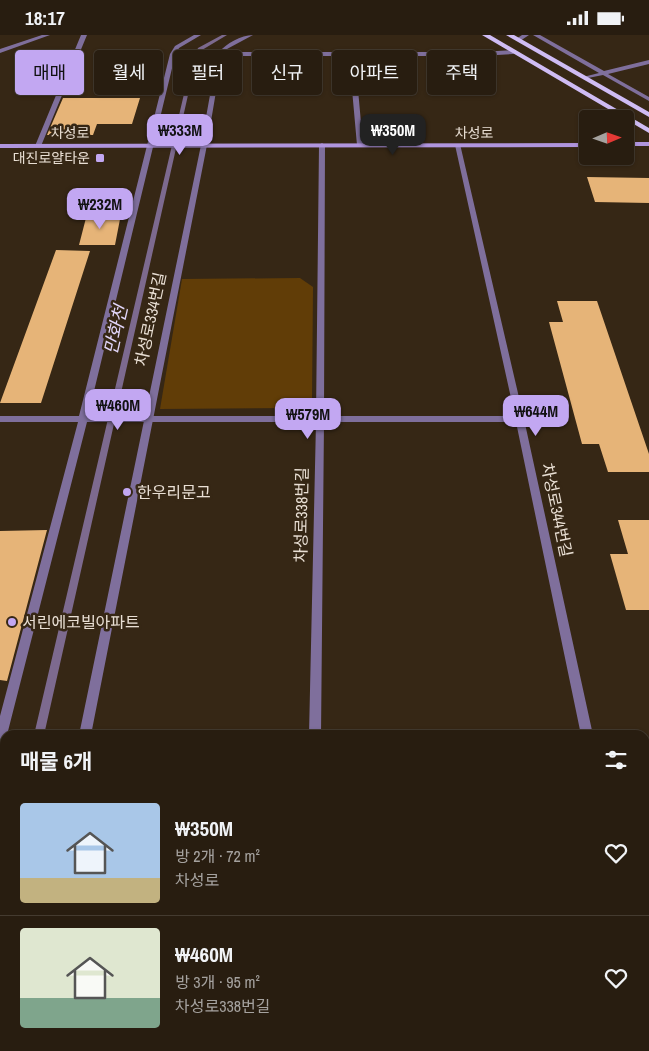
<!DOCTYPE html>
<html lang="ko">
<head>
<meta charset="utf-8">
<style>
  body { margin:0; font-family:"Archivo Narrow","Noto Sans KR",sans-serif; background:#302619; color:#f1f3f6; height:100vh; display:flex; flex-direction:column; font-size:19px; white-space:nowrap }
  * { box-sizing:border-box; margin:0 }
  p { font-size:16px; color:#a5a29f }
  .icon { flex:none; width:28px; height:28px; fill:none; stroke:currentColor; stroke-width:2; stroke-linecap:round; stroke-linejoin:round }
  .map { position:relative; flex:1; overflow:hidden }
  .drawer { position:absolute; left:0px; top:695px; width:650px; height:321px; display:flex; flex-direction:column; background:#281d10; border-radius:15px 15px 0 0; box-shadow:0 1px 4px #0004,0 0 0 1px #443b30 }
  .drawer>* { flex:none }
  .banner { position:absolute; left:15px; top:15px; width:620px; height:45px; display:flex; gap:10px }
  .needle { width:32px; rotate:88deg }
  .buttons { position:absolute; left:579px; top:75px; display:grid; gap:10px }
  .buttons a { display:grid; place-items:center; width:55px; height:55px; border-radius:5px; background:#281d10; box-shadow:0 1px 4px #0004,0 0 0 1px #443b30; font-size:25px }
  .price { position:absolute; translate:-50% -42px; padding:0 11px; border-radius:10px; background:#c2a7f2; color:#111; font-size:16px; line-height:32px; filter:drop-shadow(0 1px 2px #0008) }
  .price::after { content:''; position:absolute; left:50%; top:30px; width:15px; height:11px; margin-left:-8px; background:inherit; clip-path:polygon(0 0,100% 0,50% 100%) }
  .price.selected { background:#222; color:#fff }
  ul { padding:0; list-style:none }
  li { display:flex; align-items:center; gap:15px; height:125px; padding:0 20px }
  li+li { border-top:1px solid #443b30 }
  li span { display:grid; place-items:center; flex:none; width:140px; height:100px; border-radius:5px; color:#555 }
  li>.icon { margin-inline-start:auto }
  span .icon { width:60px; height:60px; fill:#fffc; stroke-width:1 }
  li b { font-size:21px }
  h2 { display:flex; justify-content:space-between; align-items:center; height:60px; padding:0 20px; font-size:21px }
  .pill { padding:0 18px; border-radius:5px; background:#281d10; box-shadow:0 1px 4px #0004,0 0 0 1px #443b30; font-size:18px; line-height:45px }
  .pill.selected { background:#c2a7f2; color:#111 }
  .status { display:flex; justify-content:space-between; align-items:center; height:35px; padding:0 25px; background:#281d10; direction:ltr }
  .status svg { height:14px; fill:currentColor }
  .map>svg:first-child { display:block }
  .green { fill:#613d07 }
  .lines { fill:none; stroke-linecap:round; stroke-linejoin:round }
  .stream { fill:#7d6a8f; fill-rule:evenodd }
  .building { fill:#e6b478 }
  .lane { fill:#7f6f9c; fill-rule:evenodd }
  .street { fill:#7f6f9c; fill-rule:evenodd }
  .secondary { fill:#b095de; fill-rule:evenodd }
  .primary { fill:#cfbcf4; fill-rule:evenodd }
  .poi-dot { fill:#c2a7f2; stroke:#362715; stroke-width:2 }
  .labels { text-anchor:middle; stroke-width:5; stroke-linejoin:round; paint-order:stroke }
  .far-street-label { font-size:14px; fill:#e9dfd4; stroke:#362715 }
  .far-poi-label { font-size:14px; fill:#e9dfd4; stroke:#362715; text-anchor:end }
  .street-label { font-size:16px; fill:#e9dfd4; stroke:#362715 }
  .poi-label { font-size:16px; fill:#e9dfd4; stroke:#362715; text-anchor:start }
  .water-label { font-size:18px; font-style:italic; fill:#e3d7fb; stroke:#362715 }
</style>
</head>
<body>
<div class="status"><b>18:17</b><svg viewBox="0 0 49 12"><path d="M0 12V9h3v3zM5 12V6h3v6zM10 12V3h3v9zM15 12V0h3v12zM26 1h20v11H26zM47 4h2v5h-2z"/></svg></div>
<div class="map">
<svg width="649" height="1016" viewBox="0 0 649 1016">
  <rect width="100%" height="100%" fill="#362715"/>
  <path class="green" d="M 300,243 L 313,252 L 312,364 L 293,373 L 160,374 L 182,244 Z"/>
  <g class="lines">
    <path class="stream" d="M 222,0 L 227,0 L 202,15 L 195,29 L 44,700 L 34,700 L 191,29 L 198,13 Z
      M 5,843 L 5,873 L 4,875 L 0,877 L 0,847 L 1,845 Z"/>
  </g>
  <path class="building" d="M 63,63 L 140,63 L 132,89 L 97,89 L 93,100 L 47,100 Z
    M 587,142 L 649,143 L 649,168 L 595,167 Z
    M 87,179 L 121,179 L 115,210 L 79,210 Z
    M 56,215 L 90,216 L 41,368 L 0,368 Z
    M 557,266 L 597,266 L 649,419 L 649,437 L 608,437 L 599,409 L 582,409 L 549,287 L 563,287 Z
    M 618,485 L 649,485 L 649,575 L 626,575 L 610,519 L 628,519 Z
    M 47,495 L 7,646 L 0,645 L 0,496 Z"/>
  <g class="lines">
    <path class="lane" d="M 204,108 L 207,110 L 91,700 L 79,700 L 201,110 Z
      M 16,1011 L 30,1011 L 29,1016 L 15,1016 Z"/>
    <path class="street" d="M 42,0 L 50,0 L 0,18 L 0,14 Z
      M 81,0 L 87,0 L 41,111 L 36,112 L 35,111 Z
      M 194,0 L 201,0 L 179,13 L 177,17 L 219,17 C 226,9 241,0 253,0 L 227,14 L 224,17 L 480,17 L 513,15 L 516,17 L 513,19 L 480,21 L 355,21 L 363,110 L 360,112 L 357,110 L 349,21 L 222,21 L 207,110 L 204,112 L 201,110 L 217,21 L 175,21 L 88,381 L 316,381 L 319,110 L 322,108 L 325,110 L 324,381 L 515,381 L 455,110 L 460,109 L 524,384 L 593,700 L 581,700 L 516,387 L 324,387 L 321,700 L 309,700 L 316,387 L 87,387 L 7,700 L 5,700 L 4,707 L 0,709 L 0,681 L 78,387 L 0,387 L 0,381 L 79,381 L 170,19 L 175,11 Z
      M 522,0 L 529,0 L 520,6 L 516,6 L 516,4 Z
      M 533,0 L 540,0 L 604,36 L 649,25 L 649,29 L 608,39 L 649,62 L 649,66 L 603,40 L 583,44 L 583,42 L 599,38 Z
      M 645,967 L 649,968 L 649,1000 L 645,999 Z
      M 302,1011 L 316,1011 L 316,1016 L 302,1016 Z"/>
    <path class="secondary" d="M 625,107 L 649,107 L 649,111 L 625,111 Z
      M 588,108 L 588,112 L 0,113 L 0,109 Z"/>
    <path class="primary" d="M 482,0 L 490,0 L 649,93 L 649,98 Z
      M 506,0 L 514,0 L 649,77 L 649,82 Z"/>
  </g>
  <g class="poi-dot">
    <rect x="95" y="118" width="10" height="10" rx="2.5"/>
    <circle cx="127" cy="457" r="5"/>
    <circle cx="12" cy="587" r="5"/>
  </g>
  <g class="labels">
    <g class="far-street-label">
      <text x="70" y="103">차성로</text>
      <text x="474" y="103">차성로</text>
    </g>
    <g class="far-poi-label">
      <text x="90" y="128">대진로얄타운</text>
    </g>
    <g class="street-label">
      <text transform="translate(150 284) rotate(-78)" y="6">차성로334번길</text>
      <text transform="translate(557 475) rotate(78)" y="6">차성로344번길</text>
      <text transform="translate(301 480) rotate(-89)" y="6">차성로338번길</text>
    </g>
    <g class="poi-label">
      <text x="137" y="463">한우리문고</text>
      <text x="22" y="593">서린에코빌아파트</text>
    </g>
    <g class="water-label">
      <text transform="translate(116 295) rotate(-77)" y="6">만화천</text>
    </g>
  </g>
</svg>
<div class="buttons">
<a><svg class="needle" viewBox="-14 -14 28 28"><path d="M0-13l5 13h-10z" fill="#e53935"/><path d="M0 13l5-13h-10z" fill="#a5a29f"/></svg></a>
</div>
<b class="price" style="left:180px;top:121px">₩333M</b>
<b class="price selected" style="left:393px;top:121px">₩350M</b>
<b class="price" style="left:100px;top:195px">₩232M</b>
<b class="price" style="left:118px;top:396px">₩460M</b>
<b class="price" style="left:536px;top:402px">₩644M</b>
<b class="price" style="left:308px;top:405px">₩579M</b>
<div class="banner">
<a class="pill selected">매매</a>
<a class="pill">월세</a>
<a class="pill">필터</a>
<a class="pill">신규</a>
<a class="pill">아파트</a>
<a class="pill">주택</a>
</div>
<section class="drawer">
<h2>매물 6개<svg class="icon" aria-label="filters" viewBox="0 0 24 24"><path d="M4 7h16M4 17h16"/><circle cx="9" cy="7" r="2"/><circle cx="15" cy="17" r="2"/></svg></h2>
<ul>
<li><span style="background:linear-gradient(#a9c7e8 75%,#c2b280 0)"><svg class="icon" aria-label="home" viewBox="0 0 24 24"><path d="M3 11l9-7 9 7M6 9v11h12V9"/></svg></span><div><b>₩350M</b><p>방 2개 · 72 m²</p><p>차성로</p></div><svg class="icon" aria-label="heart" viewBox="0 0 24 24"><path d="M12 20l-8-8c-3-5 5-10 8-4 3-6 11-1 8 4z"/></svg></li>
<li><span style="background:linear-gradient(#dfe7d0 70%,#7fa58c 0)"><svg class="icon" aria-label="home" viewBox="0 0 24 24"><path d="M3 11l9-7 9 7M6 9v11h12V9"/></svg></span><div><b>₩460M</b><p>방 3개 · 95 m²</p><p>차성로338번길</p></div><svg class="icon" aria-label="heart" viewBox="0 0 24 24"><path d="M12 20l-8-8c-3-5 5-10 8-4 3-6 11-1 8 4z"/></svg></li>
</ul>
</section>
</div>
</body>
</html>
